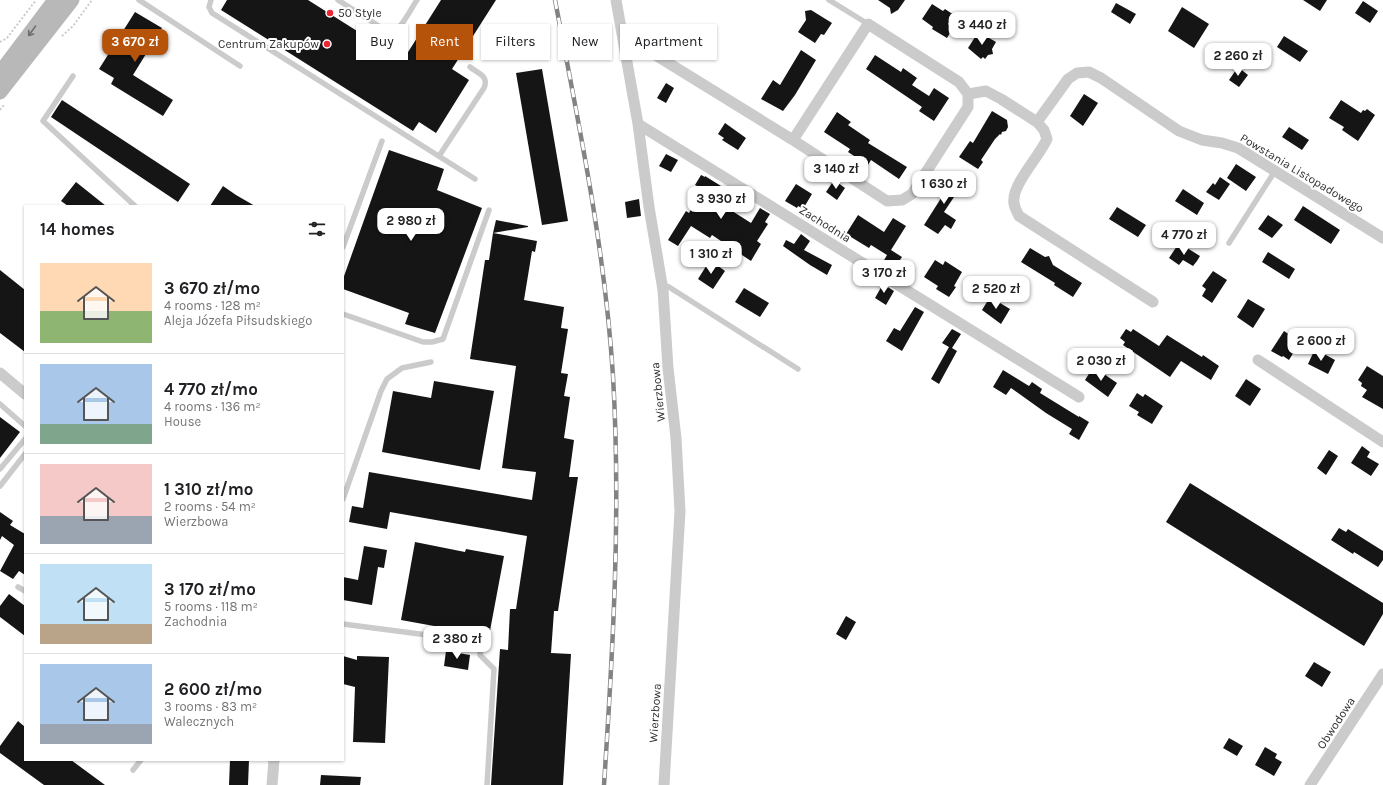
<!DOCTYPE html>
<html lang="en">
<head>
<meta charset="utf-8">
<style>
  body { margin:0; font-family:Karla,sans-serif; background:#f6f6f6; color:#202124; height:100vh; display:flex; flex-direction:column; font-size:15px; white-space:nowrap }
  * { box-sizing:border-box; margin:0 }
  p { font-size:13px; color:#757577 }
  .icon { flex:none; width:22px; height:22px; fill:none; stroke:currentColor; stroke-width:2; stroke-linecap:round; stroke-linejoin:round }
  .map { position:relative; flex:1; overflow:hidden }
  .sheet { position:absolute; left:24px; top:205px; width:320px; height:556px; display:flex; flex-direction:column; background:#fff; border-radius:0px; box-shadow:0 1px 3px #0004 }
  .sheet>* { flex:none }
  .top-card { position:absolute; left:356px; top:24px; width:380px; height:36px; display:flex; gap:8px }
  .price { position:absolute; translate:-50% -34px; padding:0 9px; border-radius:8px; background:#fff; color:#222; font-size:13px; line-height:26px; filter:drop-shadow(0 1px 2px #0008) }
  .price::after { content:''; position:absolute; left:50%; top:24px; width:12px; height:9px; margin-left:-6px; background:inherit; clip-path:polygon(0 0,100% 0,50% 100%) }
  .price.current { background:#b45309; color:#fff }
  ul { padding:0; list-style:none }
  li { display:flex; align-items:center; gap:12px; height:100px; padding:0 16px }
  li+li { border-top:1px solid #e0e0e0 }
  li span { display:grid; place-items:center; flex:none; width:112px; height:80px; border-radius:0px; color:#555 }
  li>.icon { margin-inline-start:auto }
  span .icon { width:48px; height:48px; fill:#fffc; stroke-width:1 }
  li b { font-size:17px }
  h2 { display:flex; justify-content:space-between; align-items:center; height:48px; padding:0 16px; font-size:17px }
  .pill { padding:0 14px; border-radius:0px; background:#fff; box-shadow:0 1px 3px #0004; font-size:14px; line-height:36px }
  .pill.current { background:#b45309; color:#fff }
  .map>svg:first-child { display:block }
  .building { fill:#151515 }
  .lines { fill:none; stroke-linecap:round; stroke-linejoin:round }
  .path { stroke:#cbcbcb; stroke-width:2; stroke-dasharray:2 2; stroke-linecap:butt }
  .lane { stroke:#cbcbcb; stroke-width:5.5 }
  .street { stroke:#cbcbcb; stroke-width:11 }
  .secondary { stroke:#b8b8b8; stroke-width:15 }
  .rail-casing { stroke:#838383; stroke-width:4.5 }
  .rail { stroke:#fff; stroke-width:3; stroke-dasharray:9; stroke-linecap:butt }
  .oneway { stroke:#6c6c6c }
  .poi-dot { fill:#ee2735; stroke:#fff; stroke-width:1.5 }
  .labels { text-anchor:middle; stroke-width:4; stroke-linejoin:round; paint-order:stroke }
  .poi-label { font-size:12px; fill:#2e2e2e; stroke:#fff; text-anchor:start }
  .street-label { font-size:12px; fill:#2e2e2e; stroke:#fff }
</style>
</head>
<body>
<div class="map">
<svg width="1383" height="785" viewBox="0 0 1383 785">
  <rect width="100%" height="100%" fill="#fff"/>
  <path class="building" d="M 227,0 L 308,0 L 403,60 L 441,0 L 496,0 L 452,69 L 469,80 L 436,133 L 419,122 L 413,131 L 221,10 Z
    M 878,0 L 905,0 L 898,10 L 891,14 L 890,8 Z
    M 1303,0 L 1327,0 L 1320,11 Z
    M 1363,1 L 1378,11 L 1370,23 L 1355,13 Z
    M 1116,3 L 1136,14 L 1130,24 L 1111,12 Z
    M 932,4 L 943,11 L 945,9 L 954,15 L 948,24 L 953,28 L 947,38 L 932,29 L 933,27 L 922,19 Z
    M 1182,7 L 1209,24 L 1194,48 L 1168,31 Z
    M 811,10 L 832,23 L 824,35 L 821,34 L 815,43 L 798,32 L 806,20 L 805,11 Z
    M 135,12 L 162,28 L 133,75 L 173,100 L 163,116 L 111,84 L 114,78 L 99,69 Z
    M 977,34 L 982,37 L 984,35 L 996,42 L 992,49 L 993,54 L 988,55 L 985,59 L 983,57 L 981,59 L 968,48 Z
    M 1284,36 L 1308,51 L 1300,62 L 1277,47 Z
    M 801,50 L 816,60 L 795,95 L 783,111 L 761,99 L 773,80 L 780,85 Z
    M 875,55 L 901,72 L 903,68 L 917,78 L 912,85 L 929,96 L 934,88 L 949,98 L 934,121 L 919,111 L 922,107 L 866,69 Z
    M 1238,67 L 1248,75 L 1239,87 L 1229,80 Z
    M 542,69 L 568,221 L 542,225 L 516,73 Z
    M 666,83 L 674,88 L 666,103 L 657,98 Z
    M 1084,94 L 1098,103 L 1083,126 L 1070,116 Z
    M 62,100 L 190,184 L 178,202 L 51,117 Z
    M 1341,100 L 1361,113 L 1363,110 L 1365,111 L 1367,109 L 1375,115 L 1358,141 L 1342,130 L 1344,127 L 1329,118 Z
    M 992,111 L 1007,120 L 1008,127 L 1006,131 L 1002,132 L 1001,135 L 1000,134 L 995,139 L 981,160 L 983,162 L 978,169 L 959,157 L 970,141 L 973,143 Z
    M 837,112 L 851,122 L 848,125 L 870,140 L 868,143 L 907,167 L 899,179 L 871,160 L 868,165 L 848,152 L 850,149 L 824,132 Z
    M 725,123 L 746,138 L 738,150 L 722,140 L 724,138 L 718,134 Z
    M 1289,127 L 1309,140 L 1302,150 L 1282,137 Z
    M 389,150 L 444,169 L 437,190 L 482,208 L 435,333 L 405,324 L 409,313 L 343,289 L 343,279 Z
    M 666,154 L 678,160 L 671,172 L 659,166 Z
    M 1236,164 L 1256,177 L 1246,191 L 1227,178 Z
    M 950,173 L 964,182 L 944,212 L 956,220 L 951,229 L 945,225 L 938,234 L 924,225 L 943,195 L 938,191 Z
    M 701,175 L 705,177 L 705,176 L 737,196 L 729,209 L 751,223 L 760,208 L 770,214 L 765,222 L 768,224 L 757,241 L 761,244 L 751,261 L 712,235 L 710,238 L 691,226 L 678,246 L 668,240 L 686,211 L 689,213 L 700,194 L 696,191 L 699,187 L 695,185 Z
    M 1220,177 L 1230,184 L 1219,200 L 1206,192 L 1213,183 L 1215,185 Z
    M 834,180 L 845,188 L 837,200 L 826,192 Z
    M 76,182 L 106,206 L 68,206 L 61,201 Z
    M 796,184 L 812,194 L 803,209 L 798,206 L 797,208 L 785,201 Z
    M 223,186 L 236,195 L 255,206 L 210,206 Z
    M 1183,189 L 1204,203 L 1197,215 L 1175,201 Z
    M 639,199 L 641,216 L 627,218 L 625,202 Z
    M 1303,206 L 1340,230 L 1331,244 L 1294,220 Z
    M 1117,207 L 1146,225 L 1138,237 L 1109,219 Z
    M 858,215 L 884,232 L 893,218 L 906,226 L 891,250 L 902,257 L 894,269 L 883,262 L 887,255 L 871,245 L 869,248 L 846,234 Z
    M 1268,215 L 1283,225 L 1272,238 L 1258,229 Z
    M 496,220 L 528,226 L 528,227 L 493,233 Z
    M 493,233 L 537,241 L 535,252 L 532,251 L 524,300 L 564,307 L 561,328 L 568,329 L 561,373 L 568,374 L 564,396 L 570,397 L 564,438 L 574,440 L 569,477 L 578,477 L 558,611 L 554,611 L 551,653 L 571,654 L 563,785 L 491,785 L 500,649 L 508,650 L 510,609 L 516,609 L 527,536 L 390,512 L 387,529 L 349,522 L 352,506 L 363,508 L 369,472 L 532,500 L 536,472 L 502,468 L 516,366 L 470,359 L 485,260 L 489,260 Z
    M 801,234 L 810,241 L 804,250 L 832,265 L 827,275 L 810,265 L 783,246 L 786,240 L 794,244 Z
    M 1179,243 L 1200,256 L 1197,261 L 1193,266 L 1183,260 L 1179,265 L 1169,258 Z
    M 1030,248 L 1045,257 L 1049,256 L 1053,265 L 1082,283 L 1073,297 L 1054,285 L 1055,283 L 1021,262 Z
    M 1268,252 L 1295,269 L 1289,279 L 1262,262 Z
    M 710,260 L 725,271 L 713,289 L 698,279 Z
    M 935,260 L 943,265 L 945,261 L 962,272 L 954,286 L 956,287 L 949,297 L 936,289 L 938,286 L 924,277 Z
    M 0,270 L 25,290 L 25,352 L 0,333 Z
    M 1213,271 L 1227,280 L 1212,303 L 1202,296 L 1206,289 L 1202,286 Z
    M 883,284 L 894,291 L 886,305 L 875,298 Z
    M 744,288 L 769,303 L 760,317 L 735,302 Z
    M 990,297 L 1010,309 L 1001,324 L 982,310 Z
    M 1248,299 L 1265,309 L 1253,328 L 1237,317 Z
    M 915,307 L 924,312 L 902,351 L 886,341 L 894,328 L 900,331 Z
    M 952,329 L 961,334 L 952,348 L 957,351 L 939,384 L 931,379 L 949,347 L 942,343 Z
    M 1126,329 L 1131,332 L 1133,329 L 1159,346 L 1167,335 L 1202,357 L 1203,355 L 1219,366 L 1211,380 L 1181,361 L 1170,377 L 1123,345 L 1125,342 L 1120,338 Z
    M 1284,331 L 1300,342 L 1289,360 L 1283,356 L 1282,357 L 1271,351 Z
    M 1315,349 L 1335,360 L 1328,374 L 1308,364 Z
    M 1367,366 L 1383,376 L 1383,409 L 1362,397 L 1367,390 L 1361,386 L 1362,383 L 1358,380 Z
    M 1092,369 L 1100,374 L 1101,372 L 1117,383 L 1108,397 L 1085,380 Z
    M 1003,370 L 1029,386 L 1032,382 L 1042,389 L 1040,393 L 1079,417 L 1079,416 L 1089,422 L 1079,440 L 1069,434 L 1072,429 L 1046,413 L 1011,388 L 1006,395 L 993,387 Z
    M 1246,379 L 1261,389 L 1250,406 L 1235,396 Z
    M 434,381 L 494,391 L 480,470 L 382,452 L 393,391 L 431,398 Z
    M 1137,393 L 1143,397 L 1145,394 L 1163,406 L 1152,424 L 1137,415 L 1139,412 L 1129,406 Z
    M 0,417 L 20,432 L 0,458 Z
    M 1362,446 L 1370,452 L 1367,457 L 1379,464 L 1371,476 L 1351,463 Z
    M 1329,450 L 1338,456 L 1326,475 L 1317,468 Z
    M 1190,483 L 1383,603 L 1383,614 L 1364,646 L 1166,522 Z
    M 0,512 L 13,521 L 10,525 L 25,534 L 25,575 L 19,571 L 13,579 L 0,571 L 14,545 L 2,536 L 0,540 Z
    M 1339,528 L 1346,532 L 1348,529 L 1383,551 L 1383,560 L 1378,567 L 1354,552 L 1353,554 L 1331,540 Z
    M 415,542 L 465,552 L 466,549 L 504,556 L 489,636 L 401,620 Z
    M 364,546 L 387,550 L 384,568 L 378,567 L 372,605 L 343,600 L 343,577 L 358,580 Z
    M 9,594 L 25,606 L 25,636 L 0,617 L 0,606 Z
    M 846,616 L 856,622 L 846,640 L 836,634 Z
    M 446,651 L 470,655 L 468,670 L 444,666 Z
    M 343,656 L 357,660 L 357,656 L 389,657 L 385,743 L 353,742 L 355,687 L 343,684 Z
    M 1314,662 L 1331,672 L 1322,687 L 1305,676 Z
    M 18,721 L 25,727 L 25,760 L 71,760 L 105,785 L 44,785 L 0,753 L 0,746 Z
    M 1229,738 L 1243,746 L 1237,756 L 1223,748 Z
    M 1265,747 L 1277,754 L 1275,758 L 1282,762 L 1274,776 L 1255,765 Z
    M 230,760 L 249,760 L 248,785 L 229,785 Z
    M 321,775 L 361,777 L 360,785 L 320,785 Z"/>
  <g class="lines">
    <path class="path" d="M 62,36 L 73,26 L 92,0
      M 0,42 L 7,38 L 36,0
      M 0,110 L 4,105"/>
    <path class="lane" d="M 139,0 L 240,66
      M 211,0 L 209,7 L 212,13 L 475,179
      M 338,0 L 385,30 C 388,32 391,33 394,31 C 401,29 412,7 417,0
      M 829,0 L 868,24
      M 73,76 L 43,121 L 135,206
      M 439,156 L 484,88 C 489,76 479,74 470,67
      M 1229,243 L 1275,171
      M 343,247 L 382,141
      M 662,285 L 669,287 L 798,369
      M 343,314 L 423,342 L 432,342 L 443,339 L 489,210
      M 0,404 L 25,426
      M 0,469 L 25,439
      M 0,486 L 25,454
      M 343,499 L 381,391 L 387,379 L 402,368 L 431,362
      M 18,587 L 25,591
      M 343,624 L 481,642 L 480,655 L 494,669 L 487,785
      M 133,770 L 141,760"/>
    <path class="street" d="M 616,0 L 638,124 L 649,207 L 663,290 L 668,368 L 676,438 L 680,511 L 664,785
      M 623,35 L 793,140 L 887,201 L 902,200 L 912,194 L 968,107 L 968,94 L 959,82 L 868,24 L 793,140
      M 968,94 L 986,91 L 1001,99 L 1037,122 L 1068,79 L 1077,73 L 1089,72 L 1101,78 L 1179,131 L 1202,140 L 1222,143 L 1238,148 L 1383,238
      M 1037,122 L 1044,130 L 1047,139 C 1040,155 1014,183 1014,199 C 1013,205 1016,210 1019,216 L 1153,302
      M 638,124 L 1079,397
      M 1258,360 L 1383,442
      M 0,373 L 25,394
      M 272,785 L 274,760
      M 1310,785 L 1383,674"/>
    <path class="secondary" d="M 0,73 L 55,0
      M 0,92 L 72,0"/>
    <defs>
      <path id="rail" d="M 555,0 C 579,125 605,249 613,376 C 621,513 613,649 604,785"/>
    </defs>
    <use href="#rail" class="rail-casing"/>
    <use href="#rail" class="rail"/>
  </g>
  <defs><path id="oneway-shaft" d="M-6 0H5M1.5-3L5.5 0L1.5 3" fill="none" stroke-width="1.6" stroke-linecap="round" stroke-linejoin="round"/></defs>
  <use class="oneway" href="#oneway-shaft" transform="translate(32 31) rotate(126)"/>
  <g class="poi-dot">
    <circle cx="330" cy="13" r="4"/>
    <circle cx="327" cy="44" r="4"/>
  </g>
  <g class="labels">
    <g class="poi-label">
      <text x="338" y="17">50 Style</text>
      <text x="319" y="48" text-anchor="end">Centrum Zakupów</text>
    </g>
    <g class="street-label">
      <text transform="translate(1302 173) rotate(31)" y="4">Powstania Listopadowego</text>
      <text transform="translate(825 224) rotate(32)" y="4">Zachodnia</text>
      <text transform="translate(658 392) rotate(-96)" y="4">Wierzbowa</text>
      <text transform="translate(655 713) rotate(-86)" y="4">Wierzbowa</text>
      <text transform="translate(1336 723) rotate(-57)" y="4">Obwodowa</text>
    </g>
  </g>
</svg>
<b class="price" style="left:982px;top:46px">3 440 zł</b>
<b class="price current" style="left:135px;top:63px">3 670 zł</b>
<b class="price" style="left:1238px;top:77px">2 260 zł</b>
<b class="price" style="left:836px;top:190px">3 140 zł</b>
<b class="price" style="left:944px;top:205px">1 630 zł</b>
<b class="price" style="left:721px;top:220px">3 930 zł</b>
<b class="price" style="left:411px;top:242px">2 980 zł</b>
<b class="price" style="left:1184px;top:256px">4 770 zł</b>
<b class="price" style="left:711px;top:275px">1 310 zł</b>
<b class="price" style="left:884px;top:294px">3 170 zł</b>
<b class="price" style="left:996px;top:310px">2 520 zł</b>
<b class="price" style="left:1321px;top:362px">2 600 zł</b>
<b class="price" style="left:1101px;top:382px">2 030 zł</b>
<b class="price" style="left:457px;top:660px">2 380 zł</b>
<div class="top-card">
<a class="pill">Buy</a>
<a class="pill current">Rent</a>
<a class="pill">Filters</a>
<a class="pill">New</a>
<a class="pill">Apartment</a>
</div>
<section class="sheet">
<h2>14 homes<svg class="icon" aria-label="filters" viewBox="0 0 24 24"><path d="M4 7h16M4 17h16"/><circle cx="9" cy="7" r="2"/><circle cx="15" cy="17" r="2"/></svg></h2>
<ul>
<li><span style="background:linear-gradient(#ffd9b3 60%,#8fb573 0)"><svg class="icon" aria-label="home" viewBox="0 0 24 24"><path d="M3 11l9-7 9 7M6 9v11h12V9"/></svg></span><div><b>3 670 zł/mo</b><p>4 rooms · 128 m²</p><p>Aleja Józefa Piłsudskiego</p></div></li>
<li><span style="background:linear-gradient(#a9c7e8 75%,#7fa58c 0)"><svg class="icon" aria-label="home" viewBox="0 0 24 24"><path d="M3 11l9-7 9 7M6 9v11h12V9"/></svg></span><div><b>4 770 zł/mo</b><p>4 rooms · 136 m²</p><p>House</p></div></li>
<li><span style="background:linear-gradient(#f6c9c9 65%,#9aa5b1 0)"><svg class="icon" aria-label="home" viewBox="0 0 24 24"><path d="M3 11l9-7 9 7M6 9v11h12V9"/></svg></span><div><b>1 310 zł/mo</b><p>2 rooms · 54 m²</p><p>Wierzbowa</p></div></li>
<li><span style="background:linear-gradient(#bfe0f5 75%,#b9a48a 0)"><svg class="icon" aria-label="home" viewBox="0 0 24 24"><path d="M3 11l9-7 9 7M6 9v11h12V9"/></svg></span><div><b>3 170 zł/mo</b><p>5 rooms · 118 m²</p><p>Zachodnia</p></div></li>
<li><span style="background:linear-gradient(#a9c7e8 75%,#9aa5b1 0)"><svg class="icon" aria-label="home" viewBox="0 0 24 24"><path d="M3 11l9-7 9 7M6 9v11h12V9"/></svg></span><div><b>2 600 zł/mo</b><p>3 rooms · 83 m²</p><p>Walecznych</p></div></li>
</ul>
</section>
</div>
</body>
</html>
